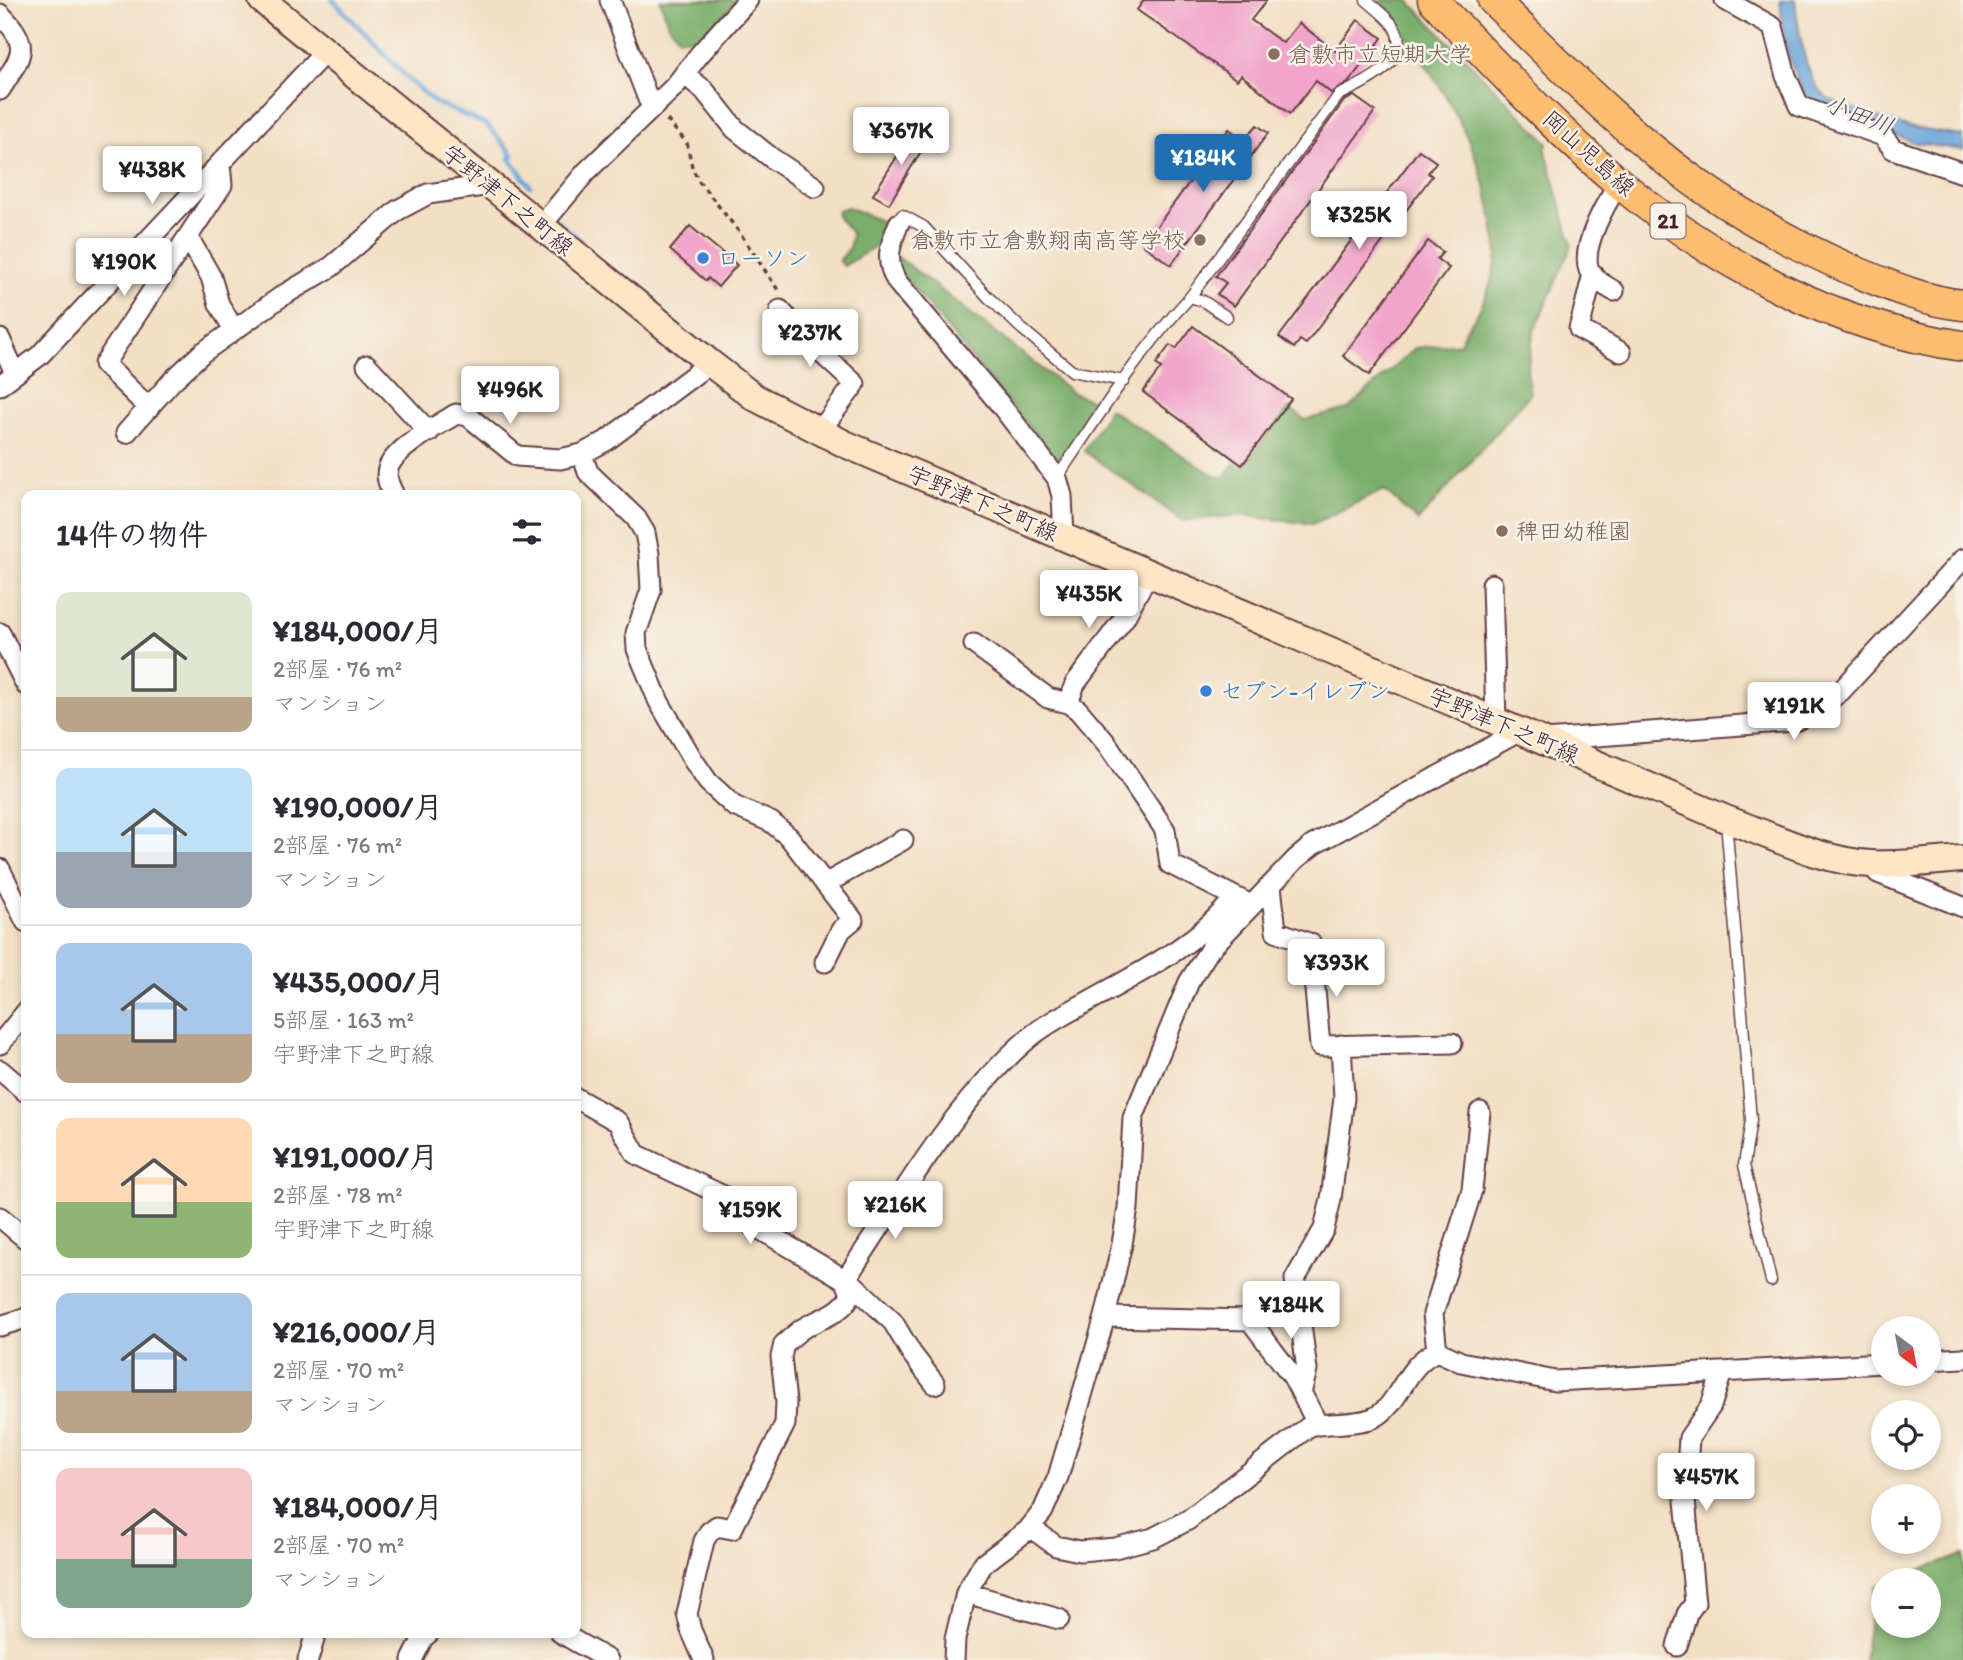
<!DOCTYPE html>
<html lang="ja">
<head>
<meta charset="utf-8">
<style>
  body { margin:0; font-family:Itim,"Klee One",sans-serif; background:#f7f7f7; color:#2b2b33; height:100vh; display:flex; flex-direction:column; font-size:26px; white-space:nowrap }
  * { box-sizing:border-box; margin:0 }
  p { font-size:23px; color:#7c7c81 }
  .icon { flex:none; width:38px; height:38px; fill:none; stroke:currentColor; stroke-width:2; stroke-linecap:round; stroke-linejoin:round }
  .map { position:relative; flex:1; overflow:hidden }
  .panel { position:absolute; left:21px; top:490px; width:560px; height:1148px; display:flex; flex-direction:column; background:#fff; border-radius:14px; box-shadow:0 4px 10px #0003 }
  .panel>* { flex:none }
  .needle { width:46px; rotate:148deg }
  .fabs { position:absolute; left:1871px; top:1316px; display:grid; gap:14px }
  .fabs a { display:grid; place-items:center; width:70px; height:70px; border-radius:50%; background:#fff; box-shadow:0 4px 10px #0003; font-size:35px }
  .price { position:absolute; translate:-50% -60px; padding:0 16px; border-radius:7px; background:#fff; color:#222; font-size:23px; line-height:46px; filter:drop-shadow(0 2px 4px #0008) }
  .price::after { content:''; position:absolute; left:50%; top:42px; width:21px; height:16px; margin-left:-10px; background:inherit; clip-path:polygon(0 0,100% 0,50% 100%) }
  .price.on { background:#1f6fb2; color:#fff }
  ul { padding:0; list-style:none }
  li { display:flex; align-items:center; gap:21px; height:175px; padding:0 35px }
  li+li { border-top:2px solid #e1e1e2 }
  li span { display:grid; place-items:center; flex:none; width:196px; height:140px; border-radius:14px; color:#555 }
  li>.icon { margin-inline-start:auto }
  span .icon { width:84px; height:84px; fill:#fffc; stroke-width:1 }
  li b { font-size:30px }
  h2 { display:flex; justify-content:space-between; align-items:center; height:84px; padding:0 35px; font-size:30px }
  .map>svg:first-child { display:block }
  .forest { fill:#7aae6a; stroke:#62664a; stroke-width:2 }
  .water { fill:#6aa6db; stroke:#5a6283; stroke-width:2 }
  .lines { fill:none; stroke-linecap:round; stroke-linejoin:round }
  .stream { stroke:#6aa6db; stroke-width:5 }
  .building { fill:#f1a5ca }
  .service-casing { stroke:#633c42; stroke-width:13 }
  .minor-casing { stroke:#633c42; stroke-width:23 }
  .secondary-casing { stroke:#633c42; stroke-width:30 }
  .primary-casing { stroke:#633c42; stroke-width:33 }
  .path { stroke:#633c42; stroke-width:3.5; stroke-dasharray:5 5; stroke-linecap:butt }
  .service { stroke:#fff; stroke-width:10 }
  .minor { stroke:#fff; stroke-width:19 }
  .secondary { stroke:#fee5c5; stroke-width:26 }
  .primary { stroke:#fcbd6f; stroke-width:30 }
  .education-dot { fill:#8d6e63; stroke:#f7f3e8; stroke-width:2.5 }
  .shop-dot { fill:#3f7fe0; stroke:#f7f3e8; stroke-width:2.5 }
  .labels { text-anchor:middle; stroke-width:5; stroke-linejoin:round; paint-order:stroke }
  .shield { fill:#f7f3e8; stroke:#7e5f64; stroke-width:2 }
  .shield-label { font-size:21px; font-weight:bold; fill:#4a1f2b }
  .education-label { font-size:23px; fill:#785e54; stroke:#f7f3e8; text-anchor:start }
  .street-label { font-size:23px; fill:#4a1f2b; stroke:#f7f3e8 }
  .shop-label { font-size:23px; fill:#366cbe; stroke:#f7f3e8; text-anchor:start }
  .water-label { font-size:24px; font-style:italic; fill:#554e69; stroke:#f7f3e8 }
</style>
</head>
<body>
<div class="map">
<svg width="1963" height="1660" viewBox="0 0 1963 1660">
  <rect width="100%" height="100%" fill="#f7f3e8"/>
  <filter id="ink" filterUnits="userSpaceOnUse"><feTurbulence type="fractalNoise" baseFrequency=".0143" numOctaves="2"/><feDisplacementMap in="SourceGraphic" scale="14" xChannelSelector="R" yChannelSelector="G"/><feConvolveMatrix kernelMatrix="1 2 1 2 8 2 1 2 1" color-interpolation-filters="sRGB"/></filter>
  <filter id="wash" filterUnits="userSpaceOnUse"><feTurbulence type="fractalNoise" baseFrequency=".00686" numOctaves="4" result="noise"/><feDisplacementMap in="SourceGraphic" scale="28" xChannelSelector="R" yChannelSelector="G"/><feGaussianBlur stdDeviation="1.57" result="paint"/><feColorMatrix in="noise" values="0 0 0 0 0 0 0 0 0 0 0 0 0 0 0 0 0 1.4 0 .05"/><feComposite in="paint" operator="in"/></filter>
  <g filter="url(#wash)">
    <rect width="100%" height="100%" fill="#f3dfc4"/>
    <path class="forest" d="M 660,0 L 738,0 L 716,23 L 697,38 L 679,38 L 668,23 Z
      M 1380,0 L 1408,0 L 1548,143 L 1545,148 L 1572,245 L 1534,331 L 1527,371 L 1530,394 L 1418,521 L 1384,490 L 1312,524 L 1240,515 L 1183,521 L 1084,451 L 1109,409 L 1215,476 L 1224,478 L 1234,463 L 1242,468 L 1289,408 L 1305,420 L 1348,409 L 1415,348 L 1461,343 C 1463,327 1472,325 1479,311 C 1487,295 1495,274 1497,255 C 1498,245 1494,233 1493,223 C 1482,140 1429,66 1380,0 Z
      M 847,207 L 883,222 L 880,243 L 844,266 L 839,261 L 849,249 L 852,234 L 837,216 L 837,211 Z
      M 898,257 L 1073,393 L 1098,403 L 1060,464 L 896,267 Z
      M 1963,1555 L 1963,1660 L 1864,1660 L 1875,1586 L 1883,1584 L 1883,1626 L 1928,1626 L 1928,1580 L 1893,1580 Z"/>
    <path class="water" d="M 1780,0 L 1795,0 C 1798,25 1804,79 1825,96 C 1831,101 1842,103 1849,107 C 1892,125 1917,130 1963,136 L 1963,150 L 1916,143 L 1808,101 C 1788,62 1783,44 1780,0 Z"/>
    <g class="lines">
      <path class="stream" d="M 333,0 L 409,80 L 434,102 L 487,125 L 513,155 L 510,158 L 530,186
        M 556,220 L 580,241"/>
    </g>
    <g id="blocks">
      <path class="building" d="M 1144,0 L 1267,0 L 1251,20 L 1283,43 L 1299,23 L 1335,51 L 1358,20 L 1382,38 L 1348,83 L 1331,93 L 1316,81 L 1290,114 L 1241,75 L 1237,80 L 1137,10 Z
        M 1354,96 L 1375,111 L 1234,306 L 1217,294 L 1226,283 L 1216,276 L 1344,101 Z
        M 1257,125 L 1268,133 L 1171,265 L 1143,245 L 1229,129 L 1244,140 Z
        M 914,129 L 929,138 L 889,204 L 873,195 Z
        M 1419,150 L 1436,162 L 1428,173 L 1432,176 L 1306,344 L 1300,340 L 1294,348 L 1279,337 Z
        M 690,226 L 737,265 L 718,287 L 708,278 L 706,281 L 670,250 Z
        M 1428,241 L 1443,252 L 1437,259 L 1449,268 L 1369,375 L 1343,356 Z
        M 1193,326 L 1291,399 L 1242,465 L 1143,392 L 1161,368 L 1156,364 L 1170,345 L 1176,349 Z"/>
    </g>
  </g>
  <g filter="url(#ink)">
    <use href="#blocks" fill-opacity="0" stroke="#633c42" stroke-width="2"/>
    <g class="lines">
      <defs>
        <path id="service" d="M 899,222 L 902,215 L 924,227 L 988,297 L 1022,329 L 1072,371 L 1124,381
          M 1190,297 L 1339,95 C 1363,84 1414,61 1394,27 C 1388,17 1375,8 1366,0
          M 1057,478 C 1098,416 1139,352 1190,297 L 1203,301 L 1227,317
          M 1726,821 L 1751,1120 L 1744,1165 L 1771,1281"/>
        <path id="minor" d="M 610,0 L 648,99 L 653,106
          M 1725,0 L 1773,27 L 1786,76 L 1799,106 L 1883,136 L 1893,149 L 1963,173
          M 0,14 C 33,47 21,56 0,90
          M 684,74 L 704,90 L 735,129 L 773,159 L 815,187
          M 899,223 C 890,245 884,260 897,282 L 999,403 L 1057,478 L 1062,496 L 1064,537
          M 541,226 L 586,172 L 675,86 L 699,55 L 748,0
          M 188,237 L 211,277 L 219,304 L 234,330
          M 1593,274 L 1579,329 L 1621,352
          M 1614,291 C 1606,286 1593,280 1589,270 C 1580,247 1607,201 1619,183
          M 780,310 L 805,338 L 855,384 L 820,431
          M 0,339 L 15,373
          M 367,365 L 429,432
          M 0,385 L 39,356 L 325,52
          M 149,408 L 104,364 L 222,185 L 220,164
          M 126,433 L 172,381 L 202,353 L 282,296 L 331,267 L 398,210 L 428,194 L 490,185
          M 582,454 L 588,472 L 636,518 L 645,533 L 649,554 L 651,590 L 636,633 L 637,649 L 659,702 L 693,760 L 708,782 L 734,806 L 771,822 L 789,837 L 853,920 L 841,930 L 825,962
          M 394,495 C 390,487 385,478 388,469 C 393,449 439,425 456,414 L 468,416 L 517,456 L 560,459 L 582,454 L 606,441 L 710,363
          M 1492,584 L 1496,721
          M 0,633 L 26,685
          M 974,644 L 1048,698 L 1068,703 L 1078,710 L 1107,744 L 1165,830 L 1170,864 L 1245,902
          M 1068,703 L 1075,684 L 1125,617 L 1148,573
          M 1545,740 L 1795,721 L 1811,713 L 1841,691 L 1963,559
          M 1872,865 L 1878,873 L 1963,907
          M 0,869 L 26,922
          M 825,884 L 903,840
          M 1271,886 L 1276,931 L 1311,944 L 1320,1046 L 1452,1043
          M 0,1044 L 26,1012
          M 0,1070 L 26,1092
          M 576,1098 L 618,1122 L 636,1154 L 732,1200 L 746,1221 L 854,1285 L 893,1322 L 912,1354 L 935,1384
          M 1480,1112 L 1472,1190 L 1433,1314 L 1437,1351 L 1461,1362 L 1555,1381 L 1883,1363
          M 0,1217 L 26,1239
          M 1105,1317 L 1250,1320 L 1293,1377 L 1318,1425 C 1335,1423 1358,1424 1373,1418 C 1401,1405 1403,1366 1437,1351
          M 0,1326 L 26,1318
          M 1928,1360 L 1963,1358
          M 1301,1393 L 1307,1370 L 1295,1279 L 1324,1229 L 1331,1199 L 1344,1098 L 1341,1045
          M 1030,1527 L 1056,1546 L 1080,1551 L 1115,1548 L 1153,1538 L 1188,1520 L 1316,1421
          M 966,1593 L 1059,1619
          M 561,1633 L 608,1660
          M 1677,1646 L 1687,1614 L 1695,1603 L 1685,1500 L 1689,1438 L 1711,1406 L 1722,1372
          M 308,1660 L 316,1633
          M 412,1660 L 423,1638 L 429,1633
          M 704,1660 L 691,1630 L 687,1614 L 704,1541 L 709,1532 L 717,1526 L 732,1529 L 785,1424 L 786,1402 L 781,1357 L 784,1344 C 790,1339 795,1334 802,1329 C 819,1318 844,1314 851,1293 L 845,1280 C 898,1201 957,1099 1029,1038 C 1049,1021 1075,1009 1098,996 C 1147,969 1200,942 1235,897
          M 954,1660 L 955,1639 L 966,1593 L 983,1564 L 1028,1530 L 1043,1511 L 1058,1477 L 1105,1317 L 1122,1244 L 1128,1208 L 1133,1118 L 1189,982 L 1210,949 L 1296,859 L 1313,845 L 1520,731"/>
        <path id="secondary" d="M 262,0 L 710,363 L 754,397 L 845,444 L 1726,819 C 1770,835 1824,862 1871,864 C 1901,866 1933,861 1963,859"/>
        <path id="primary" d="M 1433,0 C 1492,62 1552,126 1618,182 C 1715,263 1836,328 1963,346
          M 1493,0 C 1560,65 1626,134 1703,188 C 1750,221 1800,247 1852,270 C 1888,285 1924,301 1963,305"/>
      </defs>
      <use href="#service" class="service-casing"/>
      <use href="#minor" class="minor-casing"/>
      <use href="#secondary" class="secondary-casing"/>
      <use href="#primary" class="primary-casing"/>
      <path class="path" d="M 667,120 L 687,143 L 692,167 L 698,180 L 740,233 L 780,293"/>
      <use href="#service" class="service"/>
      <use href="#minor" class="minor"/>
      <use href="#secondary" class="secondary"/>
      <use href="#primary" class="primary"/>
    </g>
  </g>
  <g class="education-dot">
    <circle cx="1274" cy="54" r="7"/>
    <circle cx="1200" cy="240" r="7"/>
    <circle cx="1502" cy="531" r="7"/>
  </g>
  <g class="shop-dot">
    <circle cx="703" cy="258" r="7"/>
    <circle cx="1206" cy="691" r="7"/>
  </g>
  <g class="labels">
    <rect class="shield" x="1650.5" y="203.5" width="35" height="35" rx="5"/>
    <g class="shield-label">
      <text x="1668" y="228">21</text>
    </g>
    <g class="education-label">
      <text x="1288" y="62">倉敷市立短期大学</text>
      <text x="1186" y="248" text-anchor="end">倉敷市立倉敷翔南高等学校</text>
      <text x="1516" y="539">稗田幼稚園</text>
    </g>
    <g class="street-label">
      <text transform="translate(1589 153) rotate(42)" y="8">岡山児島線</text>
      <text transform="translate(508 200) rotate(39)" y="8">宇野津下之町線</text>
      <text transform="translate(983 503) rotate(23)" y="8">宇野津下之町線</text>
      <text transform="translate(1504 725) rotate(23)" y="8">宇野津下之町線</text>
    </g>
    <g class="shop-label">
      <text x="717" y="266">ローソン</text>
      <text x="1220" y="699">セブン-イレブン</text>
    </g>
    <g class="water-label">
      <text transform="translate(1859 115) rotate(21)" y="8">小田川</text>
    </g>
  </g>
</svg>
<div class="fabs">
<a><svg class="needle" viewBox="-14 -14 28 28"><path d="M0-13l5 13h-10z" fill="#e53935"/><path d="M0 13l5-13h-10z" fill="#7c7c81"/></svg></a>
<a><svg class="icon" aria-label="locate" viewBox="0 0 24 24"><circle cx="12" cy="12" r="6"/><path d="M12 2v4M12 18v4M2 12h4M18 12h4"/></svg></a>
<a>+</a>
<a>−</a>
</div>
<b class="price" style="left:901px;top:167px">¥367K</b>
<b class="price on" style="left:1203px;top:194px">¥184K</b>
<b class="price" style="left:152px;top:206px">¥438K</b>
<b class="price" style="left:1359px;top:251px">¥325K</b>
<b class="price" style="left:124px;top:298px">¥190K</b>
<b class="price" style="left:810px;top:369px">¥237K</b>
<b class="price" style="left:510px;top:426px">¥496K</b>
<b class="price" style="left:1089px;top:630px">¥435K</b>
<b class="price" style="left:1794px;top:742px">¥191K</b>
<b class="price" style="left:1336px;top:999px">¥393K</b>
<b class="price" style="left:895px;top:1241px">¥216K</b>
<b class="price" style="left:750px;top:1246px">¥159K</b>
<b class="price" style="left:1291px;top:1341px">¥184K</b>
<b class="price" style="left:1706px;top:1513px">¥457K</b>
<section class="panel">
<h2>14件の物件<svg class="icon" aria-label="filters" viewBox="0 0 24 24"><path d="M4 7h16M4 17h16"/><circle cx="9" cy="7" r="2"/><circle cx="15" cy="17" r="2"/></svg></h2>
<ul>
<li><span style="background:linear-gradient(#dfe7d0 75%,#b9a48a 0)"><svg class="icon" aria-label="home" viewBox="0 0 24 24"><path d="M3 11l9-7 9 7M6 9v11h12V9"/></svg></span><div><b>¥184,000/月</b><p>2部屋 · 76 m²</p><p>マンション</p></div></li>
<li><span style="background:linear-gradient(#bfe0f5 60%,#9aa5b1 0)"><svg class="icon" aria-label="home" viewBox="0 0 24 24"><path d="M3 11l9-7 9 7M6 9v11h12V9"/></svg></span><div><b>¥190,000/月</b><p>2部屋 · 76 m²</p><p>マンション</p></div></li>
<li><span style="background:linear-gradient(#a9c7e8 65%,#b9a48a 0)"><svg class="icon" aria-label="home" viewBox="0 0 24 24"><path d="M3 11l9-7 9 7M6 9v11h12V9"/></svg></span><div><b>¥435,000/月</b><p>5部屋 · 163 m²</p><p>宇野津下之町線</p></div></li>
<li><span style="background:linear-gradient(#ffd9b3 60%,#8fb573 0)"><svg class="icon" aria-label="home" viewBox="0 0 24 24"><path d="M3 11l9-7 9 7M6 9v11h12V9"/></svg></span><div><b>¥191,000/月</b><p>2部屋 · 78 m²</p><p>宇野津下之町線</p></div></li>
<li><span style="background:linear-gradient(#a9c7e8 70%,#b9a48a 0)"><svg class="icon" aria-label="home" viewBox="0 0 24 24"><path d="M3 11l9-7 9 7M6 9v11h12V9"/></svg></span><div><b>¥216,000/月</b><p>2部屋 · 70 m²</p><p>マンション</p></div></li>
<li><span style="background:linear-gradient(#f6c9c9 65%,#7fa58c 0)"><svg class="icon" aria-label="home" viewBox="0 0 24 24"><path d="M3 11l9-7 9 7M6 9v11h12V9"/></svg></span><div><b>¥184,000/月</b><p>2部屋 · 70 m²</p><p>マンション</p></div></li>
</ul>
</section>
</div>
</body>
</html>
